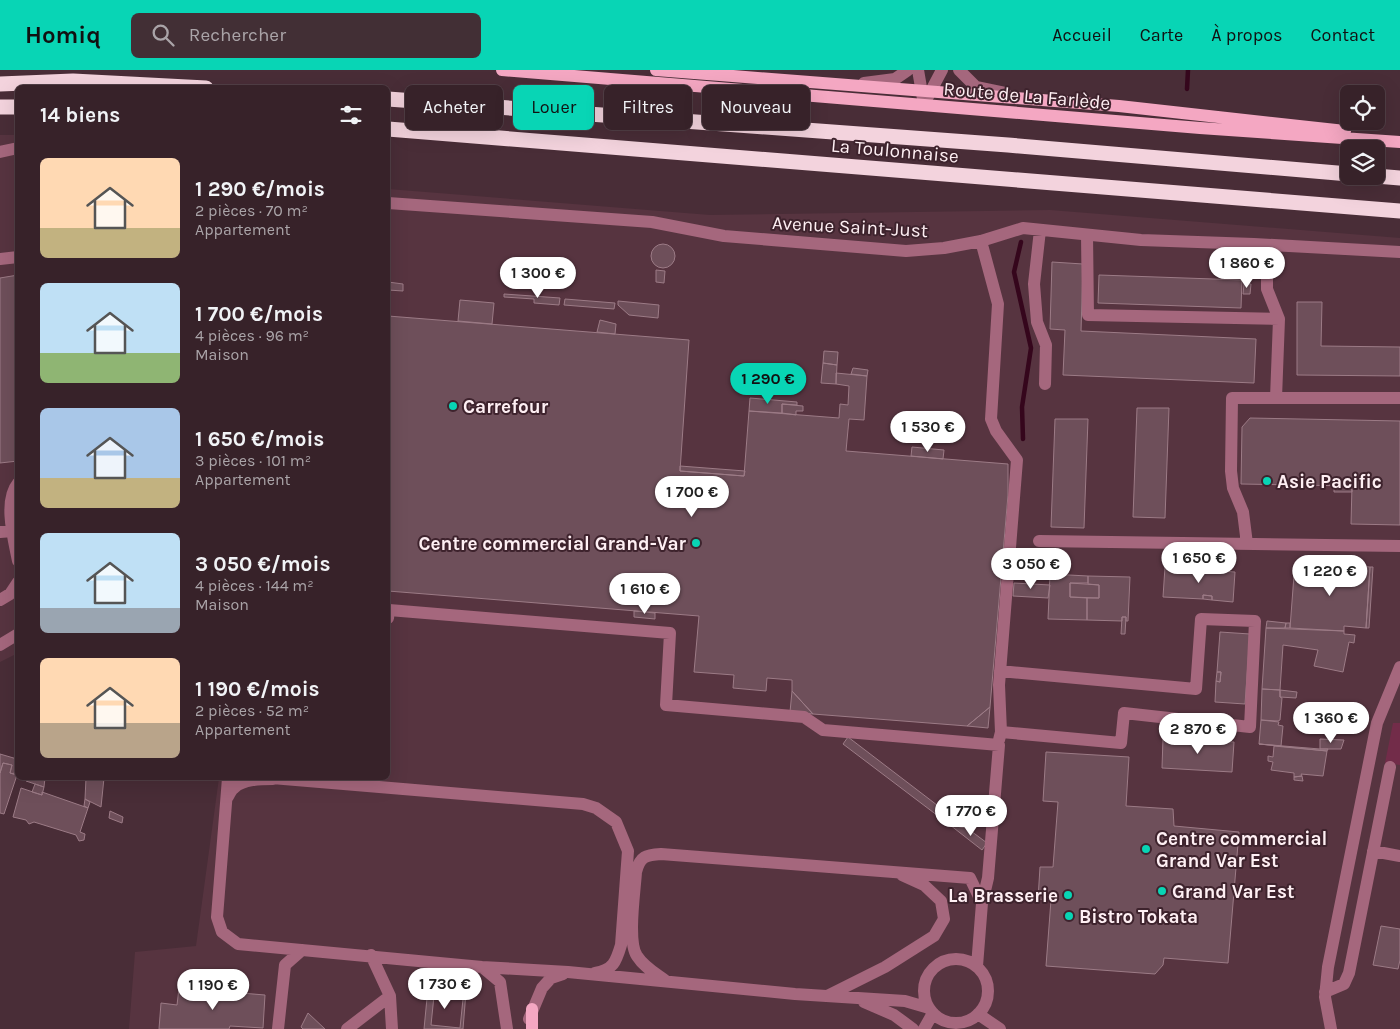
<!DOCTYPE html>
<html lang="fr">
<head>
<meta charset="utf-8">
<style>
  body { margin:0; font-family:Karla,sans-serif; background:#422f35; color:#f1f3f6; height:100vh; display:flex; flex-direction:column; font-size:19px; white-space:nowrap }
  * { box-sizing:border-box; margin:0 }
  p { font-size:16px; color:#aaa4a8 }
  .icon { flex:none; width:28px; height:28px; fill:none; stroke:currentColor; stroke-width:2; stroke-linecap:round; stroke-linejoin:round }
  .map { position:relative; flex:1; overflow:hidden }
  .side { position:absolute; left:15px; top:15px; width:375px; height:695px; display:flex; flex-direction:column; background:#372229; border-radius:8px; box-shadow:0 5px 20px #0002,0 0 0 1px #513f46 }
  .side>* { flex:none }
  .hud { position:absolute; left:405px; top:15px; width:475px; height:45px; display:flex; gap:10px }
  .tools { position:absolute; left:1340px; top:15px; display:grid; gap:10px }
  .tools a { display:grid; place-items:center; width:45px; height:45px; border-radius:8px; background:#372229; box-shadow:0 5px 20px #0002,0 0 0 1px #513f46; font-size:25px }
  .price { position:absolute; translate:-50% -42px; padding:0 11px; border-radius:18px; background:#fff; color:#222; font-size:16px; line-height:32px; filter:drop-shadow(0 1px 2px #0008) }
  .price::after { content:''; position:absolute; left:50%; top:30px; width:15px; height:11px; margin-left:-8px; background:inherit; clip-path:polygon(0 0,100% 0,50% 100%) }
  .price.active { background:#08d5b5; color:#111 }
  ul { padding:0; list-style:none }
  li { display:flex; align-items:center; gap:15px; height:125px; padding:0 25px }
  li span { display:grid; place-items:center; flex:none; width:140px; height:100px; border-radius:8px; color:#555 }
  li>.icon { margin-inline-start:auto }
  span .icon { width:60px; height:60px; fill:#fffc; stroke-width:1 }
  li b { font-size:21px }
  h2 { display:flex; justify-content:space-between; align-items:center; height:60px; padding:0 25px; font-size:21px }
  .tag { padding:0 18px; border-radius:8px; background:#372229; box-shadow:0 5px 20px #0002,0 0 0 1px #513f46; font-size:18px; line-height:45px }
  .tag.active { background:#08d5b5; color:#111 }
  header { display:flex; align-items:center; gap:30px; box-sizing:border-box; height:70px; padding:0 25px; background:#08d5b5; color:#111 }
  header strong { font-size:24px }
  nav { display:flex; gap:28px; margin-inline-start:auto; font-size:18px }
  .search { width:350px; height:45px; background:#422f35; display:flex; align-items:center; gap:12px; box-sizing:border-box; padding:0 18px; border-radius:8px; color:#aaa4a8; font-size:19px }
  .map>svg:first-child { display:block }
  .built { fill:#573440 }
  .green { fill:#722c49 }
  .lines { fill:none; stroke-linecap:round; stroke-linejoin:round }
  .stream { stroke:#35061c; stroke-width:4.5 }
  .building { fill:#6e4f5a; stroke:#9c7b86; fill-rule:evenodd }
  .minor { stroke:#a5677d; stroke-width:12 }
  .major { stroke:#f4a7c2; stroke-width:12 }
  .highway { stroke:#f3d3dd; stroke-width:15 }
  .poi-dot { fill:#08d5b5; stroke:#3e232d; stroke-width:2 }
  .labels { text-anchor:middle; stroke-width:4; stroke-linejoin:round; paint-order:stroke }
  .street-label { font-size:19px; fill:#feeff3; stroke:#3e232d }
  .poi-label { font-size:19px; font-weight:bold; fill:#feeff3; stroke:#3e232d; text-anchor:start }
</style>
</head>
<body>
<header>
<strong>Homiq</strong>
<div class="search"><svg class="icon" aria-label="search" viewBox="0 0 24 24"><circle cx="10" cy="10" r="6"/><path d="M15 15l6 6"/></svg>Rechercher</div>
<nav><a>Accueil</a><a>Carte</a><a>À propos</a><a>Contact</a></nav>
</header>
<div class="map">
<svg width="1400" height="959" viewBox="0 0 1400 959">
  <rect width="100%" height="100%" fill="#492d37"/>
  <path class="built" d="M 0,65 L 17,65 L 18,583 L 0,592 Z
    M 388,119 L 710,145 L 1050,140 L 1400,168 L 1400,959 L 129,959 L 135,882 L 196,876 L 219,708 L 388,708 Z"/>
  <path class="green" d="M 1393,653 L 1400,653 L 1400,695 L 1385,693 Z"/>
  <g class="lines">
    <path class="stream" d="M 1187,19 L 1188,0
      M 1021,172 L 1014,202 L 1031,278 L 1022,337 L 1023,369"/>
  </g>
  <path class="building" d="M651 186a12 12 0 1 1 24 0a12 12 0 1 1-24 0Z
    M 1052,192 L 1083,194 L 1081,261 L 1256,269 L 1254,313 L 1063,305 L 1065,260 L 1050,259 Z
    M 656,200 L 665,201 L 664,213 L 656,212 Z
    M 18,205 L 18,391 L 0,393 L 0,208 Z
    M 1099,205 L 1242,210 L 1241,238 L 1098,233 Z
    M 388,212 L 403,214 L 403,221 L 388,220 Z
    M 1244,214 L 1251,214 L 1250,224 L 1243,224 Z
    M 504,224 L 560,228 L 559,235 L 534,233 L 534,229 L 504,227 Z
    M 565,229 L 615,233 L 614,239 L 564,235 Z
    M 460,230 L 494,233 L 492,254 L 458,251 Z
    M 618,231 L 659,235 L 658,248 L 629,245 L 618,235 Z
    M 1297,232 L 1322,232 L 1321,276 L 1400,277 L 1400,306 L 1297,305 Z
    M 388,246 L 689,270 L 680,401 L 744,406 L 749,341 L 839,348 L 840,334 L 848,335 L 849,316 L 836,314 L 836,303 L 867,306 L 864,350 L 849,349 L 846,381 L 1008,394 L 1008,425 L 990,637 L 967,656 L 813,644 L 792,621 L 792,610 L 767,608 L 766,621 L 733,618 L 734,605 L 694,602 L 699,546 L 388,521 Z
    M 600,250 L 616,254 L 615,264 L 597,262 Z
    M 824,281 L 838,282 L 837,295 L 823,293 Z
    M 823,293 L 837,295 L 836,314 L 821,313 Z
    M 853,298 L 868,300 L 867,306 L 851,304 Z
    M 750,328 L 797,332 L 797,335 L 782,334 L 782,343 L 749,341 Z
    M 782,334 L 803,336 L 803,341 L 796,341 L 796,345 L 782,343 Z
    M 1137,338 L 1169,338 L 1165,448 L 1133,447 Z
    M 1250,348 L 1400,351 L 1400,455 L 1351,454 L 1352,416 L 1241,414 L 1242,357 Z
    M 1055,349 L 1088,349 L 1084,458 L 1051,457 Z
    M 912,377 L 944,380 L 943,389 L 911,386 Z
    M 680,396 L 745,401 L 744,406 L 680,401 Z
    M 1334,416 L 1352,416 L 1352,422 L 1334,422 Z
    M 1295,492 L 1370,497 L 1366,558 L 1344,556 L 1344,561 L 1290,558 Z
    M 1165,497 L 1235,502 L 1233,532 L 1212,530 L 1212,526 L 1203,525 L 1203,529 L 1163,527 Z
    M 1370,497 L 1373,497 L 1369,558 L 1366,558 Z
    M 1050,504 L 1088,506 L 1088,513 L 1070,513 L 1070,527 L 1087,528 L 1087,550 L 1048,549 Z
    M 1088,506 L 1130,507 L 1128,551 L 1126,551 L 1126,547 L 1122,547 L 1122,551 L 1087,550 L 1087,528 L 1099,528 L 1099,515 L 1088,514 Z
    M 1014,513 L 1050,515 L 1048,528 L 1013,526 Z
    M 1070,513 L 1099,515 L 1099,528 L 1070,527 Z
    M 1203,525 L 1212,526 L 1212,530 L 1203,529 Z
    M 634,541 L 655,543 L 655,549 L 634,547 Z
    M 1122,547 L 1126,547 L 1125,564 L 1121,564 Z
    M 1267,551 L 1286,553 L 1285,558 L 1266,558 Z
    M 1286,553 L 1290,553 L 1290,558 L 1285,558 Z
    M 1266,558 L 1344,561 L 1344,564 L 1355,565 L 1354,573 L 1349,572 L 1343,602 L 1314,596 L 1318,580 L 1283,575 L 1280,620 L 1262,619 Z
    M 1220,562 L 1250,564 L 1245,634 L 1215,632 L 1216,611 L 1220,612 L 1221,602 L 1217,602 Z
    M 1217,602 L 1221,602 L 1220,612 L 1216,611 Z
    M 1262,619 L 1280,620 L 1280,627 L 1282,628 L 1280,650 L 1278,651 L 1261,650 Z
    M 1280,620 L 1297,622 L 1296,628 L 1280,627 Z
    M 792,621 L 813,644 L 790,642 Z
    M 990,637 L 988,658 L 967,656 L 978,647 Z
    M 1261,650 L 1279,652 L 1278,655 L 1283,656 L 1281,676 L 1259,674 Z
    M 848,667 L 967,758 L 950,755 L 843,674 Z
    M 1163,668 L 1185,669 L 1185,674 L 1194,674 L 1194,670 L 1234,672 L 1232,702 L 1162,698 Z
    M 1185,669 L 1194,670 L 1194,674 L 1185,674 Z
    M 1320,669 L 1344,670 L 1341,679 L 1320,679 Z
    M 1259,674 L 1320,679 L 1328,679 L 1327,681 Z
    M 1274,676 L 1327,681 L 1323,706 L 1301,704 L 1302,706 L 1294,707 L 1294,703 L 1271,700 L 1273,692 L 1268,691 L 1268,686 L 1273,687 Z
    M 1046,682 L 1129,687 L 1126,736 L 1173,739 L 1174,756 L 1239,762 L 1228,893 L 1164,888 L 1163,895 L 1155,904 L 1046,896 L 1051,830 L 1038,829 L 1040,797 L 1053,797 L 1058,732 L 1043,731 Z
    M 0,684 L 17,689 L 14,704 L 10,703 L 12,695 L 3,693 L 0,703 Z
    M 3,693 L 12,695 L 10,703 L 17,705 L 4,744 L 0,743 L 0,703 Z
    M 1302,706 L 1303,711 L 1294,710 L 1294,707 Z
    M 26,708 L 45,708 L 44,717 L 26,711 Z
    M 86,708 L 104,708 L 101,737 L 85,729 Z
    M 35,714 L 44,717 L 42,725 L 32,722 Z
    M 21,718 L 42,725 L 42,722 L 88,738 L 80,762 L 85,764 L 84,770 L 79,771 L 76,765 L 34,752 L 29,754 L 26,750 L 13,747 Z
    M 85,729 L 90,732 L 88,738 L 84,736 Z
    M 110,741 L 123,747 L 122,753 L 109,748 Z
    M 950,755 L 967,758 L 987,773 L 982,780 Z
    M 1381,856 L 1400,859 L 1400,890 L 1398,899 L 1373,895 Z
    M 179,918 L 208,920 L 208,924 L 216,925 L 217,921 L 265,925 L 263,958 L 230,956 L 229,959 L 159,959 L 161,933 L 177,935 Z
    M 428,918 L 466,922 L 463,959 L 424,959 ZM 434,926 L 463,929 L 460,958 L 431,955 Z
    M 208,920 L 217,921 L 216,925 L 208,924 Z
    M 308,943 L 325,959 L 303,959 L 301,957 Z"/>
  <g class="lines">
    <path class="minor" d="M 918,0 L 923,29
      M 959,0 L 976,17 L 1005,23
      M 864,13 L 895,9 L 908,0
      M 924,34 L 942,0
      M 0,82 L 18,78
      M 388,133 L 652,152 L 724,166 L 906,181 L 944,178 L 981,171 L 1023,158 L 1141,170 L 1254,174 L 1400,182
      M 1040,160 L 1034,214 L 1037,252 L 1046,275 L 1045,314
      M 1087,165 L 1088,245 L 1279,249
      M 981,171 L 998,234 L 991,349 L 996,361 L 1017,390 L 999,615 L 1001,662 L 999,670
      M 1267,175 L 1267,219 L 1279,249 L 1276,328
      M 0,189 L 18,187
      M 18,413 C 3,431 14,470 18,491
      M 0,462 L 13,461
      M 1039,471 L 1400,476
      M 1247,474 L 1243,442 L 1233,418 L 1231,401 L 1232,328 L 1400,328
      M 0,530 L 10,524 L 18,512
      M 388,548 L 389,540 L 670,563 L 666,635 L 804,647 L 823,660 L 999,675 L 988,808 L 982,833 L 977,896
      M 0,575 L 18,564
      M 1000,601 L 1196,619 L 1201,549 L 1255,551 L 1250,657 L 1124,643 L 1121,673 L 1001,662
      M 228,708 L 217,847 L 222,862 L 238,874 L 482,897 L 568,902 L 795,924 L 905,931 L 929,938
      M 272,708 L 583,734 L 596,738 L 616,752 L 628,781 L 621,875 C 616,892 613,900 595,903
      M 227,728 C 229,725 231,720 234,718 C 243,709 261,709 273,709
      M 1373,781 L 1400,786
      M 371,885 L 390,926 L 392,959
      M924 921a32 32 0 1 1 64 0a32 32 0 1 1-64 0Z
      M 482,897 L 500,912 L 507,959
      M 666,911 C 655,903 644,897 637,886 C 627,872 635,820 636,802 C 640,786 646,785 661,784 L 970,808 L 982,833
      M 1325,922 L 1344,914 L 1349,903 L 1390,697
      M 827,926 L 885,897 L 934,866 L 944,849 L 941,831 L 924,815 L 902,805
      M 864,932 L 894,945 L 913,959
      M 978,944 L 1000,959
      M 529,949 L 542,918 L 551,908 L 563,904
      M 278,959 L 285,895 L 302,880
      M 347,959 L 390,926
      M 924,959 L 933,943
      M 1331,959 L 1325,927 L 1328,897 L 1377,653 L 1400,597"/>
    <path class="major" d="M 502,0 L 1200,58 L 1400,72
      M 656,0 L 1119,36 L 1345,61
      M 532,959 L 532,939"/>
    <path class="highway" d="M 0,14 L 73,11 L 206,18
      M 388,29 L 1008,75 L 1349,104
      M 0,37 L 18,37
      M 388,59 L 1400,141
      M 1376,106 L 1400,108"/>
  </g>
  <g class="poi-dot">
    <circle cx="453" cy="336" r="5"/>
    <circle cx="1267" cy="411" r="5"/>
    <circle cx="696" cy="473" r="5"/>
    <circle cx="1146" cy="779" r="5"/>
    <circle cx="1162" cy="821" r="5"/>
    <circle cx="1068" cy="825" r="5"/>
    <circle cx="1069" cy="846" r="5"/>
  </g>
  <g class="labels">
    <g class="street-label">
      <text transform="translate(1027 25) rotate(5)" y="7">Route de La Farlède</text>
      <text transform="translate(895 80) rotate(5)" y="7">La Toulonnaise</text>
      <text transform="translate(850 156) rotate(3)" y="7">Avenue Saint-Just</text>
    </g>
    <g class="poi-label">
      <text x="463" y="343">Carrefour</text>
      <text x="1277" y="418">Asie Pacific</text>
      <text x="686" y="480" text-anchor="end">Centre commercial Grand-Var</text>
      <text x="1156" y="775">Centre commercial<tspan x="1156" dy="22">Grand Var Est</tspan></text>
      <text x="1172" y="828">Grand Var Est</text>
      <text x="1058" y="832" text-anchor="end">La Brasserie</text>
      <text x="1079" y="853">Bistro Tokata</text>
    </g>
  </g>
</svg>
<div class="tools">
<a><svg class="icon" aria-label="locate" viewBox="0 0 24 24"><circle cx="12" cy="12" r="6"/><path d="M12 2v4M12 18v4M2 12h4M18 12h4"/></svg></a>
<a><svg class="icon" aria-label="layers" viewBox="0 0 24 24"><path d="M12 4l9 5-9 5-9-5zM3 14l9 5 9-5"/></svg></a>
</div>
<b class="price" style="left:1247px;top:219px">1 860 €</b>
<b class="price" style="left:538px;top:229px">1 300 €</b>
<b class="price active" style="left:768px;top:335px">1 290 €</b>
<b class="price" style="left:928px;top:383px">1 530 €</b>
<b class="price" style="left:692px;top:448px">1 700 €</b>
<b class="price" style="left:1199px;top:514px">1 650 €</b>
<b class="price" style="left:1031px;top:520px">3 050 €</b>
<b class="price" style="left:1330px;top:527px">1 220 €</b>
<b class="price" style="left:645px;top:545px">1 610 €</b>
<b class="price" style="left:1331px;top:674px">1 360 €</b>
<b class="price" style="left:1198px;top:685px">2 870 €</b>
<b class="price" style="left:971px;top:767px">1 770 €</b>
<b class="price" style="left:445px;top:940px">1 730 €</b>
<b class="price" style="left:213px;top:941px">1 190 €</b>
<div class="hud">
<a class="tag">Acheter</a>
<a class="tag active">Louer</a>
<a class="tag">Filtres</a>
<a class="tag">Nouveau</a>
</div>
<section class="side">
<h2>14 biens<svg class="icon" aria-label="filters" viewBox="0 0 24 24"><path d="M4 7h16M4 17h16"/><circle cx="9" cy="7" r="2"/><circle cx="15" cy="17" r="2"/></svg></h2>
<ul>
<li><span style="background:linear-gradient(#ffd9b3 70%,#c2b280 0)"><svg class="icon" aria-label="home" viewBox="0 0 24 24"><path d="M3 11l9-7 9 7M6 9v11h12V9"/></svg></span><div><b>1 290 €/mois</b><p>2 pièces · 70 m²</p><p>Appartement</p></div></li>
<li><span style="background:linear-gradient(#bfe0f5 70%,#8fb573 0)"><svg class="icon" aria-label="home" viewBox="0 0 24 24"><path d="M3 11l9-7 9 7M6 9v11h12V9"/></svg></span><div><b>1 700 €/mois</b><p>4 pièces · 96 m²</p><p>Maison</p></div></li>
<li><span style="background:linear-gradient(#a9c7e8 70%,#c2b280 0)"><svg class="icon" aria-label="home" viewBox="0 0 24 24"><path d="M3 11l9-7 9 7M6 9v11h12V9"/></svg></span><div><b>1 650 €/mois</b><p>3 pièces · 101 m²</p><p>Appartement</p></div></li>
<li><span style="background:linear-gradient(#bfe0f5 75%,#9aa5b1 0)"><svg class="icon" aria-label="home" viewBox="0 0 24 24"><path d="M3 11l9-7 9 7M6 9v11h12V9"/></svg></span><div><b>3 050 €/mois</b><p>4 pièces · 144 m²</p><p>Maison</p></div></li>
<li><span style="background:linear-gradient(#ffd9b3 65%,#b9a48a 0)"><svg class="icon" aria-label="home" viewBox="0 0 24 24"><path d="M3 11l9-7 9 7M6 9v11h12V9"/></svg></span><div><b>1 190 €/mois</b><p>2 pièces · 52 m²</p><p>Appartement</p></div></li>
</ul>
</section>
</div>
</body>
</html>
